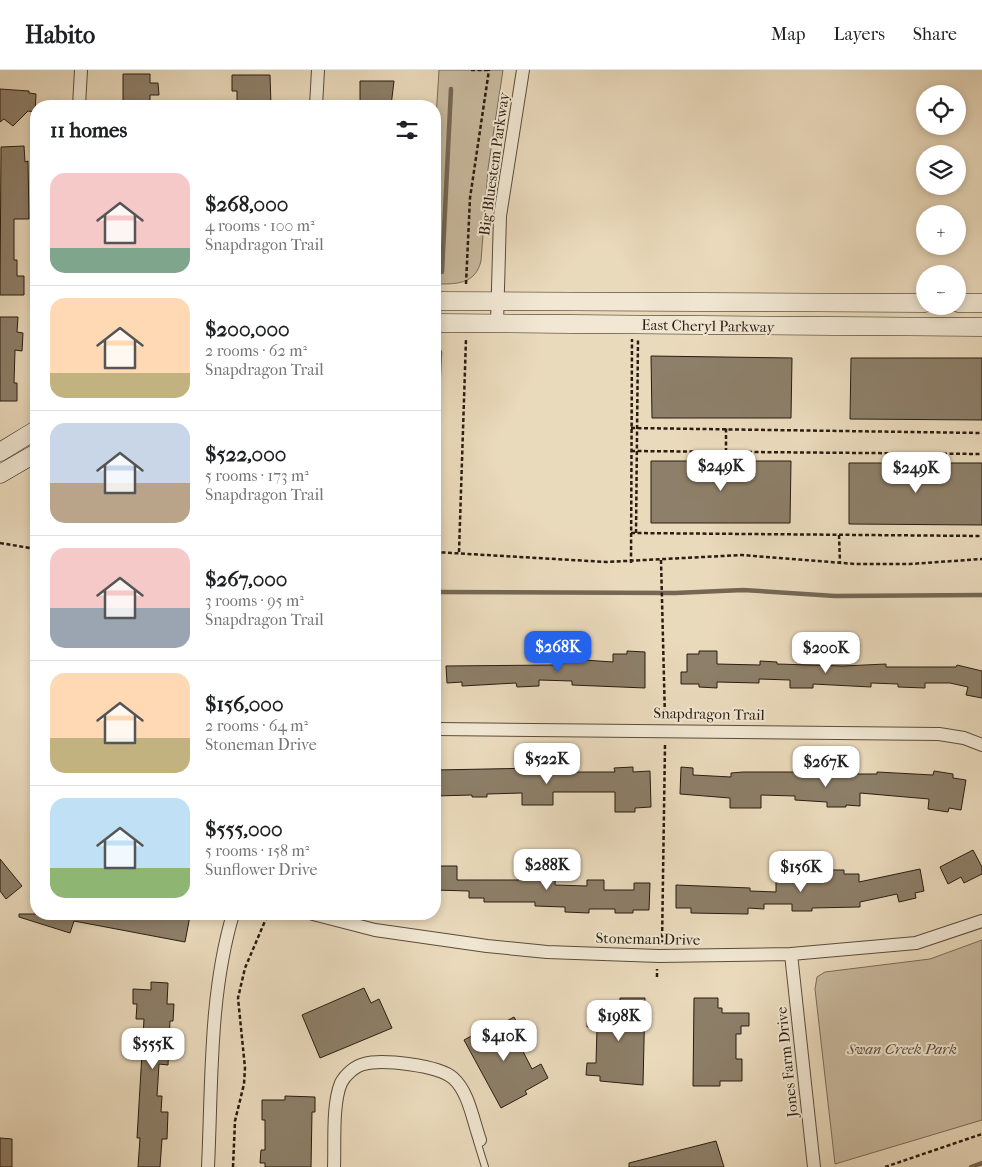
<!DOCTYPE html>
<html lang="en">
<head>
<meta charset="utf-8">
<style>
  body { margin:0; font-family:"IM FELL French Canon",serif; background:#f2f2f2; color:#202124; height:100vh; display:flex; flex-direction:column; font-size:19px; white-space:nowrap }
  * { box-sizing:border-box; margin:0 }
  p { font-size:16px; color:#757577 }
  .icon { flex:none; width:28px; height:28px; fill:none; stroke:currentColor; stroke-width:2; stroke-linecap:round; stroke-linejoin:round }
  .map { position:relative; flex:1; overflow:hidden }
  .sheet { position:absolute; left:30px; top:30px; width:411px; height:820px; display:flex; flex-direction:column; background:#fff; border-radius:20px; box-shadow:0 2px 8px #0003 }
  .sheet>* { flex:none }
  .fabs { position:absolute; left:916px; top:15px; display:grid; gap:10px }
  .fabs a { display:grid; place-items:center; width:50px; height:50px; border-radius:50%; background:#fff; box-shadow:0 2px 8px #0003; font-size:25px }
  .price { position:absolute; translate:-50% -42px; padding:0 11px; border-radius:10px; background:#fff; color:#222; font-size:16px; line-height:32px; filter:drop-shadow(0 1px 2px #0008) }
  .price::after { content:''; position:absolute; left:50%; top:30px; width:15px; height:11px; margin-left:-8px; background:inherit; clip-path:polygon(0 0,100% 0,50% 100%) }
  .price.on { background:#2563eb; color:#fff }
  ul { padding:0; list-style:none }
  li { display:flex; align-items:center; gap:15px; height:125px; padding:0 20px }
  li+li { border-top:1px solid #e0e0e0 }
  li span { display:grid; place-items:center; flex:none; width:140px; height:100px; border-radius:15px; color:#555 }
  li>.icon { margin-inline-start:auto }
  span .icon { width:60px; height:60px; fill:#fffc; stroke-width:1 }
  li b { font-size:21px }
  h2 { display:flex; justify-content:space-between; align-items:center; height:60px; padding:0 20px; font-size:21px }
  header { display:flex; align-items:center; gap:30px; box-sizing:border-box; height:70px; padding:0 25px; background:#fff; border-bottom:1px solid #e0e0e0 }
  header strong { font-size:24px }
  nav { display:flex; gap:28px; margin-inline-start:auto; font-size:18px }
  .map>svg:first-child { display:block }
  .green { fill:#c9ba9f; stroke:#796b58 }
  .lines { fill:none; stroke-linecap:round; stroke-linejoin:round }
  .stream { stroke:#756754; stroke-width:4.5 }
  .building { fill:#8d7f69; stroke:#291c10 }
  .lane-casing { stroke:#594c3b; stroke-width:8 }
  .street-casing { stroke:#594c3b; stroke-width:14 }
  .secondary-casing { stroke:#291c10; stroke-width:19 }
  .path { stroke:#291c10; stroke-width:2.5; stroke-dasharray:4 2.5; stroke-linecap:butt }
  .lane { stroke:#f1e7d3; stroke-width:6 }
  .street { stroke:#f1e7d3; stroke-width:12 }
  .secondary { stroke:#f1e7d3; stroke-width:18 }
  .labels { text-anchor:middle; stroke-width:4; stroke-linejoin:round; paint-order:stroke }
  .street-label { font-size:15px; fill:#291c10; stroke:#f1e7d3 }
  .park-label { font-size:15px; font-style:italic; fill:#594b3b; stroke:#f1e7d3 }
</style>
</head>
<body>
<header>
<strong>Habito</strong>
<nav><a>Map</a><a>Layers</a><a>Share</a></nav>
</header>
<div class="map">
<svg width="982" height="1097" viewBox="0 0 982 1097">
  <rect width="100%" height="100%" fill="#eadabc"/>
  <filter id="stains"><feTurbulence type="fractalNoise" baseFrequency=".004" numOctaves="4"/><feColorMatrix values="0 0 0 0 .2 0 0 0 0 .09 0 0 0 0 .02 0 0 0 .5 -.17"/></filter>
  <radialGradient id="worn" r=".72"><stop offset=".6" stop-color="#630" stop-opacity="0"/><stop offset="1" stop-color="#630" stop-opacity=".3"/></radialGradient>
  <path class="green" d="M 439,0 L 503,0 L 488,99 L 481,191 C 475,215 456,214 435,214 L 435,64 Z
    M 982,870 L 982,1050 L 835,1094 L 815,919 L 817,907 L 825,902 L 930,889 Z"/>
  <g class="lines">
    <path class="stream" d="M 442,202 L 451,19
      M 435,388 L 440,282
      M 435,522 L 675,523 L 743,520 L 835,526 L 982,525
      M 971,1097 L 982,1093"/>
  </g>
  <path class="building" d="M 123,4 L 150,4 L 150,13 L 158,13 L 159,25 L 150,25 L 150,36 L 123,36 Z
    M 232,5 L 270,5 L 271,36 L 240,36 L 240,33 L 237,33 L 237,21 L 232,21 Z
    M 360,11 L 394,11 L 391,36 L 360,36 Z
    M 0,19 L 29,21 L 29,23 L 36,24 L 35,42 L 28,41 L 13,56 L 4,49 L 0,52 Z
    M 24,76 L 25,92 L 28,91 L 29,149 L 14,149 L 14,190 L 17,190 L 17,206 L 24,206 L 24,225 L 0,225 L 1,77 Z
    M 0,247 L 18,247 L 17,262 L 23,263 L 22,281 L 15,280 L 14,313 L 17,313 L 17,331 L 0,331 Z
    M 651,286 L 792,288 L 791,348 L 652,348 Z
    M 851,288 L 982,288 L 982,350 L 850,349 Z
    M 651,391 L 791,391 L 790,453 L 651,453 Z
    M 849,393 L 982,393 L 982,455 L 849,454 Z
    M 627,581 L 645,582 L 645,618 L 572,615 L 572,611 L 539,610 L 539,616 L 517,617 L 516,613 L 462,616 L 462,612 L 447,613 L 446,596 L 555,595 L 555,588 L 613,592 L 613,584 L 627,584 Z
    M 699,581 L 717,581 L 717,594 L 760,595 L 760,591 L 777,592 L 777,594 L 843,596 L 886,594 L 886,597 L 956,597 L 957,595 L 982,601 L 982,628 L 966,625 L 968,617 L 950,613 L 925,613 L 925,618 L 898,617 L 898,614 L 871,613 L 871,617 L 813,614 L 813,618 L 790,618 L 790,610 L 759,609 L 759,613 L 717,612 L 717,618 L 699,617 L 699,614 L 681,614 L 681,602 L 687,602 L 687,584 L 699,584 Z
    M 633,697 L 633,702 L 650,701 L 651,737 L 635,738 L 635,742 L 615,742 L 615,722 L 553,722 L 553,735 L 522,735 L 522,723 L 487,724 L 487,727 L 472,727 L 472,725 L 435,726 L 435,700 L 540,698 L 540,701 L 553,702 L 615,702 L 614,698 Z
    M 681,697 L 693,698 L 693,705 L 731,707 L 731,703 L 743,702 L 799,702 L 799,704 L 828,705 L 828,700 L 845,700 L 845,704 L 877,704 L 877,702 L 933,705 L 934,701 L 953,704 L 953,708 L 966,710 L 961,740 L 949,738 L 948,742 L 928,739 L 929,729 L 860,723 L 860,736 L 846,735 L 846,737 L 827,737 L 827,732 L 795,730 L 795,726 L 761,725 L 761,738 L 730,738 L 730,728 L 680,724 Z
    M 973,780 L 982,797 L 982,804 L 964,813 L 961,807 L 948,814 L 940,797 Z
    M 0,789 L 22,816 L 6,829 L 0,821 Z
    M 519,795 L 556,796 L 555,815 L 587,816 L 587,810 L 604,810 L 604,820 L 634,820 L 634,813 L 650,813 L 649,840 L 633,840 L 633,843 L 615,843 L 615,839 L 589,839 L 589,843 L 565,842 L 565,837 L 535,836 L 535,832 L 484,832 L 484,828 L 469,828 L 469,821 L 435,820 L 435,796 L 457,796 L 457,810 L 519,810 Z
    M 920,799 L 924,821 L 915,823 L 916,828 L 899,832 L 897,824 L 860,832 L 860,837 L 812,838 L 812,841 L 792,841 L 792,834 L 764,834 L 764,839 L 748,838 L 748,844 L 691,843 L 691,838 L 676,838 L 676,815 L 750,818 L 750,821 L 776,822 L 776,803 L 827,804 L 827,800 L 844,800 L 844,804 L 859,804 L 859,812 Z
    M 19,844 L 178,844 L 190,846 L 185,872 L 74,851 L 70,863 L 19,847 Z
    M 151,912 L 168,913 L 167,934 L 174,934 L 173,951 L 170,951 L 168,995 L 159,994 L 157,1026 L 162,1026 L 161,1042 L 168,1042 L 167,1069 L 162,1069 L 160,1097 L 138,1097 L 140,1068 L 137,1068 L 144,949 L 136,949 L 137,934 L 133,934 L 133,919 L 151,920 Z
    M 364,918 L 371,933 L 379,929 L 392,958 L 320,988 L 302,945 Z
    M 620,928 L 645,928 L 643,1015 L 600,1011 L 600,1006 L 586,1005 L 587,993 L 596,993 L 597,957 L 587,957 L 588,942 L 595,943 L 595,938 L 620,937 Z
    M 694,928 L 718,928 L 718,938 L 722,938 L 722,943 L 749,943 L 749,956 L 741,956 L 741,964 L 736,964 L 736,989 L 742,989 L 742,1011 L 720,1011 L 720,1016 L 693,1016 Z
    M 514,947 L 521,960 L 514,964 L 532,999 L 541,994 L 548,1008 L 525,1021 L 527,1024 L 501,1038 L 464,970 L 490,956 L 492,959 Z
    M 285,1026 L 315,1027 L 315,1042 L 312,1042 L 311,1097 L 265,1097 L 265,1093 L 260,1093 L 261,1080 L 265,1080 L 265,1050 L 262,1050 L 262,1030 L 285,1030 Z
    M 0,1068 L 12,1069 L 12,1097 L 0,1097 Z
    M 716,1071 L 724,1097 L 629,1097 L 629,1093 Z"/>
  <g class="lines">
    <defs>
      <path id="lane" d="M 477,1071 L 485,1097"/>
      <path id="street" d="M 79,36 L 81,0
        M 316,36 L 318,0
        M 497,254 L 500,146 L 523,0
        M 435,659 L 939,664 L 964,668 L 982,675
        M 313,844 L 375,860 L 487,876 L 547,882 L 659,886 L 791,884 L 916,873 L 982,851
        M 791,884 L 814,1097
        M 208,1097 C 212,1013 209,925 233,844
        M 334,1097 C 335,1074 332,1034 341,1013 C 345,1005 355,996 364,994 C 382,989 438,995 453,1008 C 469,1022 473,1051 480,1070"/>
      <path id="secondary" d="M 435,231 L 925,233
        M 958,233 L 982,233
        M 435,253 L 982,257
        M 0,382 L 36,360
        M 0,404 L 36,383"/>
    </defs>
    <use href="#lane" class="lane-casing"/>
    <use href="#street" class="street-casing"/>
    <use href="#secondary" class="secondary-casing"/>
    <path class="path" d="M 471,0 L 489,0
      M 466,214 L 470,128 L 489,0
      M 631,358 L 982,363
      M 631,381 L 982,384
      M 726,382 L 726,358
      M 631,463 L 982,466
      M 636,463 L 638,269
      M 839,465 L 840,493
      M 0,473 L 36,479
      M 435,482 L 606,492 L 742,485 L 855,494 L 910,494 L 982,489
      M 459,482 L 466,269
      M 661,490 L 665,649
      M 631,493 L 632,269
      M 662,874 L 665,674
      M 657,907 L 657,899
      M 233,1097 L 235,1051 L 244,1014 L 245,998 L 238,928 L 245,898 L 268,844
      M 885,1097 L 982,1064"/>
    <use href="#lane" class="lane"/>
    <use href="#street" class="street"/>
    <use href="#secondary" class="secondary"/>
  </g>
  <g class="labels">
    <g class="street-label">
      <text transform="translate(494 94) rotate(-82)" y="5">Big Bluestem Parkway</text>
      <text transform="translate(708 256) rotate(1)" y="5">East Cheryl Parkway</text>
      <text transform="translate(709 644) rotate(1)" y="5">Snapdragon Trail</text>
      <text transform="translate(648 869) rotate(1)" y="5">Stoneman Drive</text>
      <text transform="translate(787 992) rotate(-96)" y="5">Jones Farm Drive</text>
    </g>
    <g class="park-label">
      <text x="902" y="984">Swan Creek Park</text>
    </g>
  </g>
  <rect width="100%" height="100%" filter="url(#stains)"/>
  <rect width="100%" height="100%" fill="url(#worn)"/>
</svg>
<div class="fabs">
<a><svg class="icon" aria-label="locate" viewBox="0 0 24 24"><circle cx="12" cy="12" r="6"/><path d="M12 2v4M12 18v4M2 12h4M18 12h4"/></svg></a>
<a><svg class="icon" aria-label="layers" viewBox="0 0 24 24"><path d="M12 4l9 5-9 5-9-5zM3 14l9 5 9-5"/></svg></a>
<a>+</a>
<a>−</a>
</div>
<b class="price" style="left:721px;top:422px">$249K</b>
<b class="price" style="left:916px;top:424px">$249K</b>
<b class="price on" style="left:558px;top:603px">$268K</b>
<b class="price" style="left:826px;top:604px">$200K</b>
<b class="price" style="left:547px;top:715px">$522K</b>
<b class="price" style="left:826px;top:718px">$267K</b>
<b class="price" style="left:547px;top:821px">$288K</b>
<b class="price" style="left:801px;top:823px">$156K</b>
<b class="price" style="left:619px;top:972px">$198K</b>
<b class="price" style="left:504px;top:992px">$410K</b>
<b class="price" style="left:153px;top:1000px">$555K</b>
<section class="sheet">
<h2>11 homes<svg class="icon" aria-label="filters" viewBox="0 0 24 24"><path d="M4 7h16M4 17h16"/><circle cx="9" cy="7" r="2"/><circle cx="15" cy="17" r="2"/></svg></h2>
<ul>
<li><span style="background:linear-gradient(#f6c9c9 75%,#7fa58c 0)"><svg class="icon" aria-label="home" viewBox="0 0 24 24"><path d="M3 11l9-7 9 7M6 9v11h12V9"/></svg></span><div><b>$268,000</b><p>4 rooms · 100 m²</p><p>Snapdragon Trail</p></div></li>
<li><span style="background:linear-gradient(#ffd9b3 75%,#c2b280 0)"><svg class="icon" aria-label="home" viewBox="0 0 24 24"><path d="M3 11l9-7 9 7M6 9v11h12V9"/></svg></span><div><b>$200,000</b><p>2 rooms · 62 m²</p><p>Snapdragon Trail</p></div></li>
<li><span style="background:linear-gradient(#c9d6e8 60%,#b9a48a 0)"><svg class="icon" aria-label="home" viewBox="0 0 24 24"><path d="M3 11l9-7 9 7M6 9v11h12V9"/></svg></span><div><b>$522,000</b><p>5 rooms · 173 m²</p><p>Snapdragon Trail</p></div></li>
<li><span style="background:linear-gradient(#f6c9c9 60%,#9aa5b1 0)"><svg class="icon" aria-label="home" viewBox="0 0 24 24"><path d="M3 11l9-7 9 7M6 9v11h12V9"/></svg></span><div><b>$267,000</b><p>3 rooms · 95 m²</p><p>Snapdragon Trail</p></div></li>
<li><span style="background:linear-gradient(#ffd9b3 65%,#c2b280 0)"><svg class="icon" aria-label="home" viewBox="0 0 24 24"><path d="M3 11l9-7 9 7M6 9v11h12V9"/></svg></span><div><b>$156,000</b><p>2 rooms · 64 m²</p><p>Stoneman Drive</p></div></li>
<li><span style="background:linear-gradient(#bfe0f5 70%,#8fb573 0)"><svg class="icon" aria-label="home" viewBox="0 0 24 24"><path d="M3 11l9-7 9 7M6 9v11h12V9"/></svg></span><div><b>$555,000</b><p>5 rooms · 158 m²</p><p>Sunflower Drive</p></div></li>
</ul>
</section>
</div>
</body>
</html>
